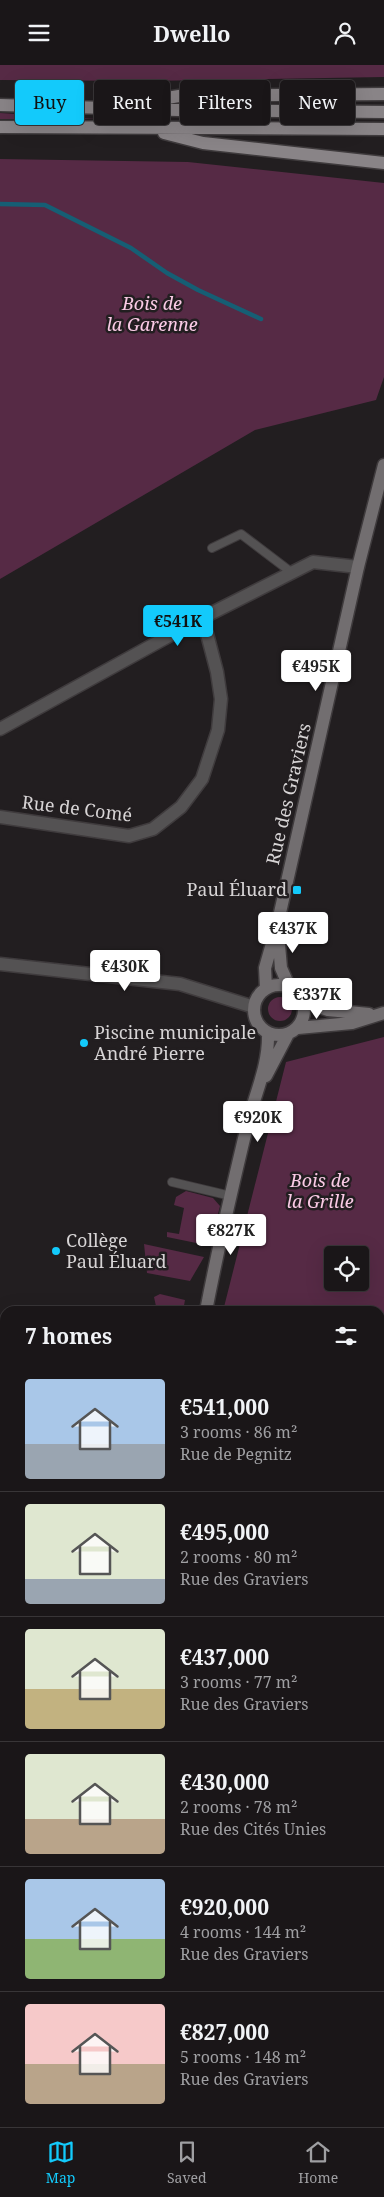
<!DOCTYPE html>
<html lang="en">
<head>
<meta charset="utf-8">
<style>
  body { margin:0; font-family:"Noto Serif",serif; background:#272325; color:#f1f3f6; height:100vh; display:flex; flex-direction:column; font-size:19px; white-space:nowrap }
  * { box-sizing:border-box; margin:0 }
  p { font-size:16px; color:#9f9fa2 }
  .icon { flex:none; width:28px; height:28px; fill:none; stroke:currentColor; stroke-width:2; stroke-linecap:round; stroke-linejoin:round }
  .map { position:relative; flex:1; overflow:hidden }
  .side { position:absolute; left:0px; top:1241px; width:385px; height:821px; display:flex; flex-direction:column; background:#1a1618; border-radius:15px 15px 0 0; box-shadow:0 5px 20px #0002,0 0 0 1px #383537 }
  .side>* { flex:none }
  .hud { position:absolute; left:15px; top:15px; width:355px; height:45px; display:flex; gap:10px }
  .fabs { position:absolute; left:324px; top:1181px; display:grid; gap:10px }
  .fabs a { display:grid; place-items:center; width:45px; height:45px; border-radius:5px; background:#1a1618; box-shadow:0 5px 20px #0002,0 0 0 1px #383537; font-size:25px }
  .price { position:absolute; translate:-50% -42px; padding:0 11px; border-radius:5px; background:#fff; color:#222; font-size:16px; line-height:32px; filter:drop-shadow(0 1px 2px #0008) }
  .price::after { content:''; position:absolute; left:50%; top:30px; width:15px; height:11px; margin-left:-8px; background:inherit; clip-path:polygon(0 0,100% 0,50% 100%) }
  .price.on { background:#13cafb; color:#111 }
  ul { padding:0; list-style:none }
  li { display:flex; align-items:center; gap:15px; height:125px; padding:0 25px }
  li+li { border-top:1px solid #383537 }
  li span { display:grid; place-items:center; flex:none; width:140px; height:100px; border-radius:5px; color:#555 }
  li>.icon { margin-inline-start:auto }
  span .icon { width:60px; height:60px; fill:#fffc; stroke-width:1 }
  li b { font-size:21px }
  h2 { display:flex; justify-content:space-between; align-items:center; height:60px; padding:0 25px; font-size:21px }
  .pill { padding:0 18px; border-radius:5px; background:#1a1618; box-shadow:0 5px 20px #0002,0 0 0 1px #383537; font-size:18px; line-height:45px }
  .pill.on { background:#13cafb; color:#111 }
  header { display:flex; justify-content:space-between; align-items:center; height:65px; padding:0 25px; background:#1a1618; font-size:22px; font-weight:700 }
  .menu { display:flex; justify-content:space-around; align-items:center; height:70px; border-top:1px solid #383537; background:#1a1618; font-size:14px; color:#9f9fa2 }
  .menu a { display:grid; justify-items:center; gap:2px }
  .menu .on { color:#13cafb }
  .map>svg:first-child { display:block }
  .green { fill:#562a45; fill-rule:evenodd }
  .lines { fill:none; stroke-linecap:round; stroke-linejoin:round }
  .stream { stroke:#165e74; stroke-width:4.5 }
  .lane-casing { stroke:#3f3b3d; stroke-width:10 }
  .street-casing { stroke:#3f3b3d; stroke-width:15 }
  .secondary-casing { stroke:#3f3b3d; stroke-width:15 }
  .primary-casing { stroke:#3f3b3d; stroke-width:15 }
  .lane { stroke:#545253; stroke-width:8 }
  .street { stroke:#545253; stroke-width:12 }
  .secondary { stroke:#726e70; stroke-width:12 }
  .primary { stroke:#898487; stroke-width:12 }
  .poi-dot { fill:#13cafb; stroke:#221e20; stroke-width:2 }
  .labels { text-anchor:middle; stroke-width:5; stroke-linejoin:round; paint-order:stroke }
  .park-label { font-size:18px; font-style:italic; fill:#facae5; stroke:#221e20 }
  .street-label { font-size:18px; fill:#d7d4d5; stroke:#221e20 }
  .poi-label { font-size:18px; fill:#d7d4d5; stroke:#221e20; text-anchor:start }
</style>
</head>
<body>
<header><svg class="icon" aria-label="menu" viewBox="0 0 24 24"><path d="M4 6h16M4 12h16M4 18h16"/></svg>Dwello<svg class="icon" aria-label="person" viewBox="0 0 24 24"><circle cx="12" cy="8" r="4"/><path d="M4 21q1-7 8-7t8 7"/></svg></header>
<div class="map">
<svg width="384" height="2062" viewBox="0 0 384 2062">
  <rect width="100%" height="100%" fill="#221e20"/>
  <path class="green" d="M 0,0 L 384,0 L 384,12 L 145,16 L 0,15 Z
    M 0,48 L 96,54 L 0,54 Z
    M 0,94 L 188,97 L 384,118 L 384,312 L 376,335 L 255,365 L 0,514 Z
    M268 944a12 12 0 1 1 24 0a12 12 0 1 1-24 0Z
    M 384,972 L 384,1695 L 380,1694 L 380,1246 L 223,1246 L 286,997 ZM 332,1190 L 360,1190 L 360,1218 L 332,1218 Z
    M 186,1126 L 213,1133 L 220,1141 L 216,1157 L 212,1157 L 206,1180 L 167,1172 L 167,1167 L 179,1169 L 184,1143 L 174,1140 L 176,1132 Z
    M 144,1179 L 204,1192 L 190,1216 L 147,1208 Z
    M 160,1229 L 185,1235 L 183,1246 L 157,1246 L 154,1232 Z
    M 185,2058 L 315,2058 L 329,2062 L 183,2062 Z"/>
  <g class="lines">
    <path class="stream" d="M 0,139 L 45,140 L 131,183 L 167,208 L 198,225 L 261,254"/>
    <defs>
      <path id="lane" d="M 212,483 L 241,469 L 291,507
        M 172,1117 L 231,1131
        M 0,2025 L 5,2012
        M 0,2058 L 10,2062"/>
      <path id="street" d="M 0,664 L 198,555 L 313,497 L 358,502
        M 0,752 L 129,771 L 153,764 L 181,742 L 202,714 L 218,665 L 221,634 L 217,607 L 207,569 L 198,555
        M 0,899 L 180,919 L 254,942
        M 380,1824 L 384,1825
        M 0,1991 L 5,1993
        M 24,2062 L 24,2058"/>
      <path id="secondary" d="M 278,868 L 281,903 L 289,921
        M254 945a25 25 0 1 1 50 0a25 25 0 1 1-50 0Z
        M 266,923 L 265,903 L 277,861 L 358,502 L 384,400
        M 304,937 L 328,945 L 369,949
        M 298,963 L 352,958 L 384,948
        M 266,1011 L 288,969
        M 206,1246 C 218,1183 233,1119 248,1057 C 256,1026 269,1000 268,968
        M 0,1714 L 5,1716
        M 380,2054 L 384,2054
        M 150,2062 L 153,2058"/>
      <path id="primary" d="M 137,38 L 179,31 L 384,29
        M 0,40 L 178,45 L 384,47
        M 0,62 L 384,64
        M 164,68 L 203,78 L 384,98"/>
    </defs>
    <use href="#lane" class="lane-casing"/>
    <use href="#street" class="street-casing"/>
    <use href="#secondary" class="secondary-casing"/>
    <use href="#primary" class="primary-casing"/>
    <use href="#lane" class="lane"/>
    <use href="#street" class="street"/>
    <use href="#secondary" class="secondary"/>
    <use href="#primary" class="primary"/>
  </g>
  <g class="poi-dot">
    <rect x="292" y="820" width="10" height="10" rx="2.5"/>
    <circle cx="84" cy="978" r="5"/>
    <circle cx="56" cy="1186" r="5"/>
  </g>
  <g class="labels">
    <g class="park-label">
      <text x="152" y="245">Bois de<tspan x="152" dy="21">la Garenne</tspan></text>
      <text x="320" y="1122">Bois de<tspan x="320" dy="21">la Grille</tspan></text>
    </g>
    <g class="street-label">
      <text transform="translate(289 729) rotate(-77)" y="6">Rue des Graviers</text>
      <text transform="translate(77 744) rotate(7)" y="6">Rue de Comé</text>
    </g>
    <g class="poi-label">
      <text x="287" y="831" text-anchor="end">Paul Éluard</text>
      <text x="94" y="974">Piscine municipale<tspan x="94" dy="21">André Pierre</tspan></text>
      <text x="66" y="1182">Collège<tspan x="66" dy="21">Paul Éluard</tspan></text>
    </g>
  </g>
</svg>
<div class="fabs">
<a><svg class="icon" aria-label="locate" viewBox="0 0 24 24"><circle cx="12" cy="12" r="6"/><path d="M12 2v4M12 18v4M2 12h4M18 12h4"/></svg></a>
</div>
<b class="price on" style="left:178px;top:582px">€541K</b>
<b class="price" style="left:316px;top:627px">€495K</b>
<b class="price" style="left:293px;top:889px">€437K</b>
<b class="price" style="left:125px;top:927px">€430K</b>
<b class="price" style="left:317px;top:955px">€337K</b>
<b class="price" style="left:258px;top:1078px">€920K</b>
<b class="price" style="left:231px;top:1191px">€827K</b>
<div class="hud">
<a class="pill on">Buy</a>
<a class="pill">Rent</a>
<a class="pill">Filters</a>
<a class="pill">New</a>
</div>
<section class="side">
<h2>7 homes<svg class="icon" aria-label="filters" viewBox="0 0 24 24"><path d="M4 7h16M4 17h16"/><circle cx="9" cy="7" r="2"/><circle cx="15" cy="17" r="2"/></svg></h2>
<ul>
<li><span style="background:linear-gradient(#a9c7e8 65%,#9aa5b1 0)"><svg class="icon" aria-label="home" viewBox="0 0 24 24"><path d="M3 11l9-7 9 7M6 9v11h12V9"/></svg></span><div><b>€541,000</b><p>3 rooms · 86 m²</p><p>Rue de Pegnitz</p></div></li>
<li><span style="background:linear-gradient(#dfe7d0 75%,#9aa5b1 0)"><svg class="icon" aria-label="home" viewBox="0 0 24 24"><path d="M3 11l9-7 9 7M6 9v11h12V9"/></svg></span><div><b>€495,000</b><p>2 rooms · 80 m²</p><p>Rue des Graviers</p></div></li>
<li><span style="background:linear-gradient(#dfe7d0 60%,#c2b280 0)"><svg class="icon" aria-label="home" viewBox="0 0 24 24"><path d="M3 11l9-7 9 7M6 9v11h12V9"/></svg></span><div><b>€437,000</b><p>3 rooms · 77 m²</p><p>Rue des Graviers</p></div></li>
<li><span style="background:linear-gradient(#dfe7d0 65%,#b9a48a 0)"><svg class="icon" aria-label="home" viewBox="0 0 24 24"><path d="M3 11l9-7 9 7M6 9v11h12V9"/></svg></span><div><b>€430,000</b><p>2 rooms · 78 m²</p><p>Rue des Cités Unies</p></div></li>
<li><span style="background:linear-gradient(#a9c7e8 60%,#8fb573 0)"><svg class="icon" aria-label="home" viewBox="0 0 24 24"><path d="M3 11l9-7 9 7M6 9v11h12V9"/></svg></span><div><b>€920,000</b><p>4 rooms · 144 m²</p><p>Rue des Graviers</p></div></li>
<li><span style="background:linear-gradient(#f6c9c9 60%,#b9a48a 0)"><svg class="icon" aria-label="home" viewBox="0 0 24 24"><path d="M3 11l9-7 9 7M6 9v11h12V9"/></svg></span><div><b>€827,000</b><p>5 rooms · 148 m²</p><p>Rue des Graviers</p></div></li>
</ul>
</section>
</div>
<nav class="menu">
<a class="on"><svg class="icon" aria-label="map" viewBox="0 0 24 24"><path d="M3 6l6-2 6 2 6-2v14l-6 2-6-2-6 2zM9 4v14M15 6v14"/></svg>Map</a>
<a><svg class="icon" aria-label="saved" viewBox="0 0 24 24"><path d="M7 4h10v16l-5-4-5 4z"/></svg>Saved</a>
<a><svg class="icon" aria-label="home" viewBox="0 0 24 24"><path d="M3 11l9-7 9 7M6 9v11h12V9"/></svg>Home</a>
</nav>
</body>
</html>
